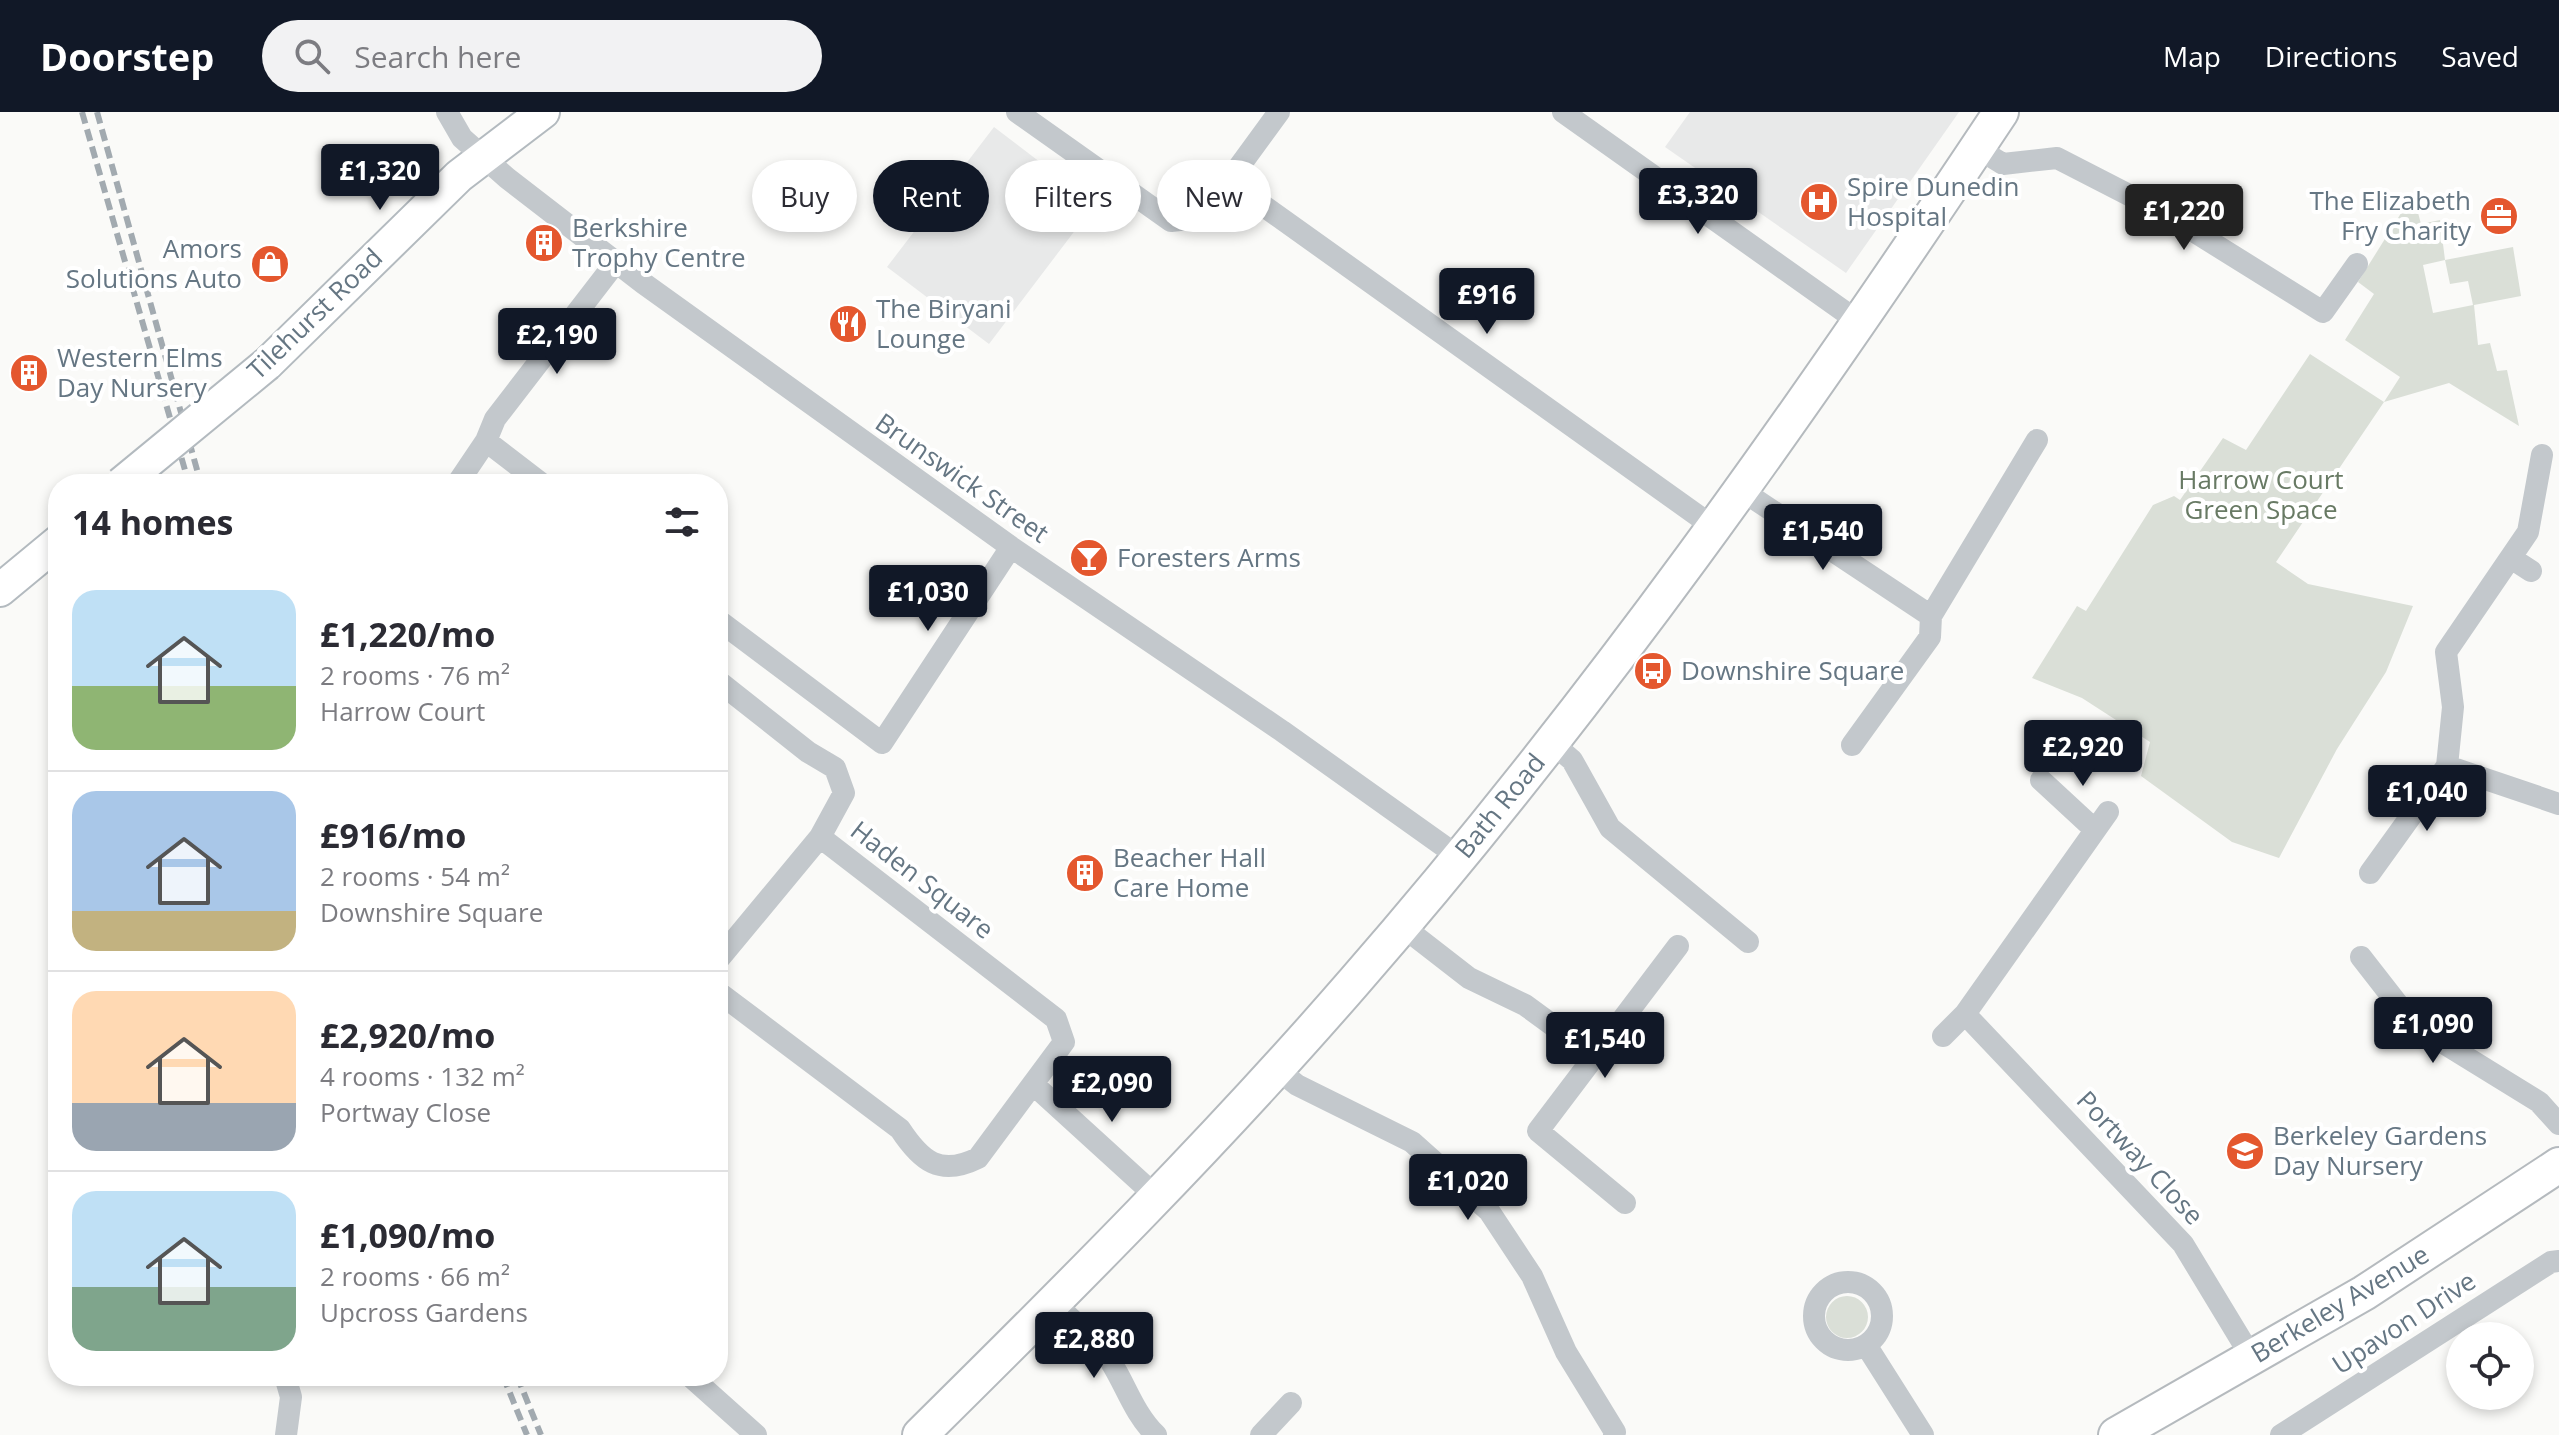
<!DOCTYPE html>
<html lang="en">
<head>
<meta charset="utf-8">
<style>
  body { margin:0; font-family:"Open Sans",sans-serif; background:#f2f2f3; color:#2b2b33; height:100vh; display:flex; flex-direction:column; font-size:30px; white-space:nowrap }
  * { box-sizing:border-box; margin:0 }
  p { font-size:26px; color:#7c7c81 }
  .icon { flex:none; width:44px; height:44px; fill:none; stroke:currentColor; stroke-width:2; stroke-linecap:round; stroke-linejoin:round }
  .map { position:relative; flex:1; overflow:hidden }
  .panel { position:absolute; left:48px; top:362px; width:680px; height:912px; display:flex; flex-direction:column; background:#fff; border-radius:32px; box-shadow:0 4px 12px #0003 }
  .panel>* { flex:none }
  .hud { position:absolute; left:752px; top:48px; width:760px; height:72px; display:flex; gap:16px }
  .tools { position:absolute; left:2446px; top:1210px; display:grid; gap:16px }
  .tools a { display:grid; place-items:center; width:88px; height:88px; border-radius:50%; background:#fff; box-shadow:0 4px 12px #0003; font-size:40px }
  .price { position:absolute; translate:-50% -68px; padding:0 18px; border-radius:8px; background:#111827; color:#fff; font-size:26px; line-height:52px; filter:drop-shadow(0 2px 4px #0008) }
  .price::after { content:''; position:absolute; left:50%; top:48px; width:24px; height:18px; margin-left:-12px; background:inherit; clip-path:polygon(0 0,100% 0,50% 100%) }
  .price.active { background:#222; color:#fff }
  ul { padding:0; list-style:none }
  li { display:flex; align-items:center; gap:24px; height:200px; padding:0 24px }
  li+li { border-top:2px solid #e1e1e2 }
  li span { display:grid; place-items:center; flex:none; width:224px; height:160px; border-radius:24px; color:#555 }
  li>.icon { margin-inline-start:auto }
  span .icon { width:96px; height:96px; fill:#fffc; stroke-width:1 }
  li b { font-size:34px }
  h2 { display:flex; justify-content:space-between; align-items:center; height:96px; padding:0 24px; font-size:34px }
  .pill { padding:0 28px; border-radius:36px; background:#fff; box-shadow:0 4px 12px #0003; font-size:28px; line-height:72px }
  .pill.active { background:#111827; color:#fff }
  header { display:flex; align-items:center; gap:48px; box-sizing:border-box; height:112px; padding:0 40px; background:#111827; color:#fff }
  header strong { font-size:38px }
  nav { display:flex; gap:44px; margin-inline-start:auto; font-size:28px }
  .search { width:560px; height:72px; background:#f2f2f3; display:flex; align-items:center; gap:20px; box-sizing:border-box; padding:0 28px; border-radius:44px; color:#7c7c81; font-size:30px }
  .map>svg:first-child { display:block }
  .built { fill:#e8e9e9 }
  .green { fill:#dadfd7; fill-rule:evenodd }
  .lines { fill:none; stroke-linecap:round; stroke-linejoin:round }
  .secondary-casing { stroke:#b3babf; stroke-width:36 }
  .primary-casing { stroke:#b5babe; stroke-width:38 }
  .street { stroke:#c3c8cc; stroke-width:22 }
  .secondary { stroke:#fff; stroke-width:32 }
  .primary { stroke:#fff; stroke-width:34 }
  .rail { stroke:#a2aab0; stroke-width:6; stroke-dasharray:12 6; stroke-linecap:butt }
  .secondary-bridge-casing { stroke:#b3babf; stroke-width:36; stroke-linecap:butt }
  .secondary-bridge { stroke:#fff; stroke-width:32 }
  .labels { text-anchor:middle; stroke-width:8; stroke-linejoin:round; paint-order:stroke }
  .poi-label { font-size:26px; fill:#657683; stroke:#fff; text-anchor:start }
  .street-label { font-size:26px; fill:#657683; stroke:#fff }
  .park-label { font-size:26px; fill:#687a64; stroke:#fff }
</style>
</head>
<body>
<header>
<strong>Doorstep</strong>
<div class="search"><svg class="icon" aria-label="search" viewBox="0 0 24 24"><circle cx="10" cy="10" r="6"/><path d="M15 15l6 6"/></svg>Search here</div>
<nav><a>Map</a><a>Directions</a><a>Saved</a></nav>
</header>
<div class="map">
<svg width="2559" height="1323" viewBox="0 0 2559 1323">
  <rect width="100%" height="100%" fill="#fafaf8"/>
  <path class="built" d="M 1690,0 L 1959,0 L 1846,161 L 1665,35 Z
    M 994,15 L 1095,92 L 989,232 L 887,155 Z"/>
  <path class="green" d="M 2413,82 L 2421,112 L 2440,108 L 2445,148 L 2513,135 L 2521,184 L 2474,193 L 2478,233 L 2490,231 L 2497,259 L 2507,258 L 2519,314 L 2449,271 L 2384,290 L 2276,450 L 2308,472 L 2413,494 L 2386,560 L 2337,637 L 2279,746 L 2232,730 L 2141,664 L 2150,630 L 2082,586 L 2032,566 L 2077,494 L 2086,499 L 2153,393 L 2174,384 L 2180,388 L 2223,326 L 2246,338 L 2310,242 L 2384,290 L 2400,265 L 2345,228 L 2374,182 L 2358,170 ZM 2445,148 L 2450,172 L 2468,169 L 2473,193 L 2433,201 L 2423,153 Z
    M1826 1205a21 21 0 1 1 42 0a21 21 0 1 1-42 0Z"/>
  <g class="lines">
    <defs>
      <path id="secondary" d="M 267,252 L 459,64 L 543,0
        M 0,478 L 58,430"/>
      <path id="primary" d="M 920,1323 C 1069,1176 1217,1028 1354,870 C 1592,597 1801,301 2001,0
        M 2116,1323 L 2364,1181 L 2559,1053"/>
    </defs>
    <use href="#secondary" class="secondary-casing"/>
    <use href="#primary" class="primary-casing"/>
    <path class="street" d="M 447,0 L 462,26 L 507,66 L 643,171 L 1011,435 L 1282,619 L 1459,745
      M 1017,0 L 1171,109 L 1189,107 L 1206,100 L 1279,0
      M 1563,0 L 1859,210
      M 1977,36 L 2003,52 L 2057,46 L 2166,102 L 2323,200 L 2357,152
      M 1230,70 L 1715,416
      M 457,372 L 486,329
      M 542,372 L 486,329 L 495,307 L 616,150
      M 1741,378 L 1931,504
      M 2511,446 L 2531,459
      M 718,508 L 882,631 L 1011,435
      M 718,569 L 808,640 L 835,656 L 844,681 L 820,725
      M 1551,630 L 1572,648 L 1610,716 L 1748,830
      M 1852,633 L 1930,525 L 1931,504 L 2037,328
      M 2447,654 L 2559,692
      M 2041,668 L 2094,717
      M 2370,761 L 2447,654 L 2453,595 L 2446,540 L 2528,420 L 2542,343
      M 1402,814 L 1469,866 L 1525,893 L 1595,944
      M 2361,845 L 2414,913 L 2539,990 L 2559,1012
      M 718,848 L 820,725 L 1056,907 L 1064,930 L 978,1046 C 940,1065 921,1049 900,1017 L 718,880
      M 1965,902 L 2183,1132 L 2252,1246
      M 1943,924 L 1965,902 L 2108,700
      M 1277,957 L 1297,973 L 1412,1030 L 1489,1099 L 1532,1164 L 1566,1240 L 1615,1320 L 1614,1323
      M 1034,973 L 1158,1086
      M 1625,1091 L 1538,1019 L 1678,834
      M1814 1204a34 34 0 1 1 68 0a34 34 0 1 1-68 0Z
      M 1055,1190 C 1068,1207 1086,1218 1100,1234 C 1123,1262 1130,1298 1156,1323
      M 1866,1233 L 1923,1323
      M 285,1264 L 291,1285 L 286,1323
      M 690,1264 L 756,1323
      M 1261,1323 L 1291,1291
      M 2281,1323 L 2551,1150 L 2559,1149"/>
    <use href="#secondary" class="secondary"/>
    <use href="#primary" class="primary"/>
    <path class="rail" d="M 82,0 L 189,372
      M 97,0 L 201,372
      M 503,1264 L 527,1323
      M 517,1264 L 541,1323"/>
    <defs>
      <path id="secondary-bridge" d="M 121,372 L 267,252"/>
    </defs>
    <use href="#secondary-bridge" class="secondary-bridge-casing"/>
    <use href="#secondary-bridge" class="secondary-bridge"/>
  </g>
  <defs>
    <symbol id="hospital-disc" viewBox="-11 -11 22 22"><circle r="9.5" fill="#e4572e" stroke="#fff"/><path d="M-5-5h3v3.5h4V-5h3V5h-3V1.5h-4V5h-3Z" fill="#fff"/></symbol>
    <symbol id="office-disc" viewBox="-11 -11 22 22"><circle r="9.5" fill="#e4572e" stroke="#fff"/><path d="M-6-3h4V-5.5h4V-3h4V5H-6ZM-1-4.5V-3h2v-1.5ZM-6 0V1H6V0Z" fill="#fff"/></symbol>
    <symbol id="building-disc" viewBox="-11 -11 22 22"><circle r="9.5" fill="#e4572e" stroke="#fff"/><path d="M-4-6H4V6H1V3H-1V6H-4ZM-2.5-4.3h1.7v1.8h-1.7ZM.8-4.3h1.7v1.8H.8ZM-2.5-1h1.7V.8h-1.7ZM.8-1h1.7V.8H.8Z" fill="#fff"/></symbol>
    <symbol id="shop-disc" viewBox="-11 -11 22 22"><circle r="9.5" fill="#e4572e" stroke="#fff"/><path d="M-5-2.5h2.3a2.7 3.5 0 0 1 5.4 0H5L5.5 6h-11ZM-1.5-2.5h3a1.5 2.3 0 0 0-3 0Z" fill="#fff"/></symbol>
    <symbol id="restaurant-disc" viewBox="-11 -11 22 22"><circle r="9.5" fill="#e4572e" stroke="#fff"/><path d="M-5-6h1v4h1v-4h1v4h1v-4h1v5L-1.5 .5V6h-2V.5L-5-1ZM5-6V6H3V1.5H1.5Q1.5-4 5-6Z" fill="#fff"/></symbol>
    <symbol id="bar-disc" viewBox="-11 -11 22 22"><circle r="9.5" fill="#e4572e" stroke="#fff"/><path d="M-6-5H6L.8 .8V4.5H3.5V6h-7V4.5H-.8V.8Z" fill="#fff"/></symbol>
    <symbol id="bus-disc" viewBox="-11 -11 22 22"><circle r="9.5" fill="#e4572e" stroke="#fff"/><path d="M-5-6H5V4H4V6H2V4H-2V6H-4V4H-5ZM-3.5-4V0h7V-4ZM-3.5 1.2v1.5H-2V1.2ZM2 1.2v1.5H3.5V1.2Z" fill="#fff"/></symbol>
    <symbol id="school-disc" viewBox="-11 -11 22 22"><circle r="9.5" fill="#e4572e" stroke="#fff"/><path d="M0-5L7-2L0 1L-7-2ZM-4 1L0 2.5L4 1V4Q0 6-4 4Z" fill="#fff"/></symbol>
  </defs>
  <g fill-rule="evenodd">
    <use href="#hospital-disc" x="1797" y="68" width="44" height="44"/>
    <use href="#office-disc" x="2477" y="82" width="44" height="44"/>
    <use href="#building-disc" x="522" y="109" width="44" height="44"/>
    <use href="#shop-disc" x="248" y="130" width="44" height="44"/>
    <use href="#restaurant-disc" x="826" y="190" width="44" height="44"/>
    <use href="#building-disc" x="7" y="239" width="44" height="44"/>
    <use href="#bar-disc" x="1067" y="424" width="44" height="44"/>
    <use href="#bus-disc" x="1631" y="537" width="44" height="44"/>
    <use href="#building-disc" x="1063" y="739" width="44" height="44"/>
    <use href="#school-disc" x="2223" y="1017" width="44" height="44"/>
  </g>
  <g class="labels">
    <g class="poi-label">
      <text x="1847" y="84">Spire Dunedin<tspan x="1847" dy="30">Hospital</tspan></text>
      <text x="2471" y="98" text-anchor="end">The Elizabeth<tspan x="2471" dy="30">Fry Charity</tspan></text>
      <text x="572" y="125">Berkshire<tspan x="572" dy="30">Trophy Centre</tspan></text>
      <text x="242" y="146" text-anchor="end">Amors<tspan x="242" dy="30">Solutions Auto</tspan></text>
      <text x="876" y="206">The Biryani<tspan x="876" dy="30">Lounge</tspan></text>
      <text x="57" y="255">Western Elms<tspan x="57" dy="30">Day Nursery</tspan></text>
      <text x="1117" y="455">Foresters Arms</text>
      <text x="1681" y="568">Downshire Square</text>
      <text x="1113" y="755">Beacher Hall<tspan x="1113" dy="30">Care Home</tspan></text>
      <text x="2273" y="1033">Berkeley Gardens<tspan x="2273" dy="30">Day Nursery</tspan></text>
    </g>
    <g class="street-label">
      <text transform="translate(315 202) rotate(-44)" y="9">Tilehurst Road</text>
      <text transform="translate(962 366) rotate(35)" y="9">Brunswick Street</text>
      <text transform="translate(1500 694) rotate(-51)" y="9">Bath Road</text>
      <text transform="translate(922 768) rotate(38)" y="9">Haden Square</text>
      <text transform="translate(2140 1046) rotate(47)" y="9">Portway Close</text>
      <text transform="translate(2340 1192) rotate(-31)" y="9">Berkeley Avenue</text>
      <text transform="translate(2404 1211) rotate(-33)" y="9">Upavon Drive</text>
    </g>
    <g class="park-label">
      <text x="2261" y="377">Harrow Court<tspan x="2261" dy="30">Green Space</tspan></text>
    </g>
  </g>
</svg>
<div class="tools">
<a><svg class="icon" aria-label="locate" viewBox="0 0 24 24"><circle cx="12" cy="12" r="6"/><path d="M12 2v4M12 18v4M2 12h4M18 12h4"/></svg></a>
</div>
<b class="price" style="left:380px;top:100px">£1,320</b>
<b class="price" style="left:1698px;top:124px">£3,320</b>
<b class="price active" style="left:2184px;top:140px">£1,220</b>
<b class="price" style="left:1487px;top:224px">£916</b>
<b class="price" style="left:557px;top:264px">£2,190</b>
<b class="price" style="left:1823px;top:460px">£1,540</b>
<b class="price" style="left:928px;top:521px">£1,030</b>
<b class="price" style="left:2083px;top:676px">£2,920</b>
<b class="price" style="left:2427px;top:721px">£1,040</b>
<b class="price" style="left:2433px;top:953px">£1,090</b>
<b class="price" style="left:1605px;top:968px">£1,540</b>
<b class="price" style="left:1112px;top:1012px">£2,090</b>
<b class="price" style="left:1468px;top:1110px">£1,020</b>
<b class="price" style="left:1094px;top:1268px">£2,880</b>
<div class="hud">
<a class="pill">Buy</a>
<a class="pill active">Rent</a>
<a class="pill">Filters</a>
<a class="pill">New</a>
</div>
<section class="panel">
<h2>14 homes<svg class="icon" aria-label="filters" viewBox="0 0 24 24"><path d="M4 7h16M4 17h16"/><circle cx="9" cy="7" r="2"/><circle cx="15" cy="17" r="2"/></svg></h2>
<ul>
<li><span style="background:linear-gradient(#bfe0f5 60%,#8fb573 0)"><svg class="icon" aria-label="home" viewBox="0 0 24 24"><path d="M3 11l9-7 9 7M6 9v11h12V9"/></svg></span><div><b>£1,220/mo</b><p>2 rooms · 76 m²</p><p>Harrow Court</p></div></li>
<li><span style="background:linear-gradient(#a9c7e8 75%,#c2b280 0)"><svg class="icon" aria-label="home" viewBox="0 0 24 24"><path d="M3 11l9-7 9 7M6 9v11h12V9"/></svg></span><div><b>£916/mo</b><p>2 rooms · 54 m²</p><p>Downshire Square</p></div></li>
<li><span style="background:linear-gradient(#ffd9b3 70%,#9aa5b1 0)"><svg class="icon" aria-label="home" viewBox="0 0 24 24"><path d="M3 11l9-7 9 7M6 9v11h12V9"/></svg></span><div><b>£2,920/mo</b><p>4 rooms · 132 m²</p><p>Portway Close</p></div></li>
<li><span style="background:linear-gradient(#bfe0f5 60%,#7fa58c 0)"><svg class="icon" aria-label="home" viewBox="0 0 24 24"><path d="M3 11l9-7 9 7M6 9v11h12V9"/></svg></span><div><b>£1,090/mo</b><p>2 rooms · 66 m²</p><p>Upcross Gardens</p></div></li>
</ul>
</section>
</div>
</body>
</html>
